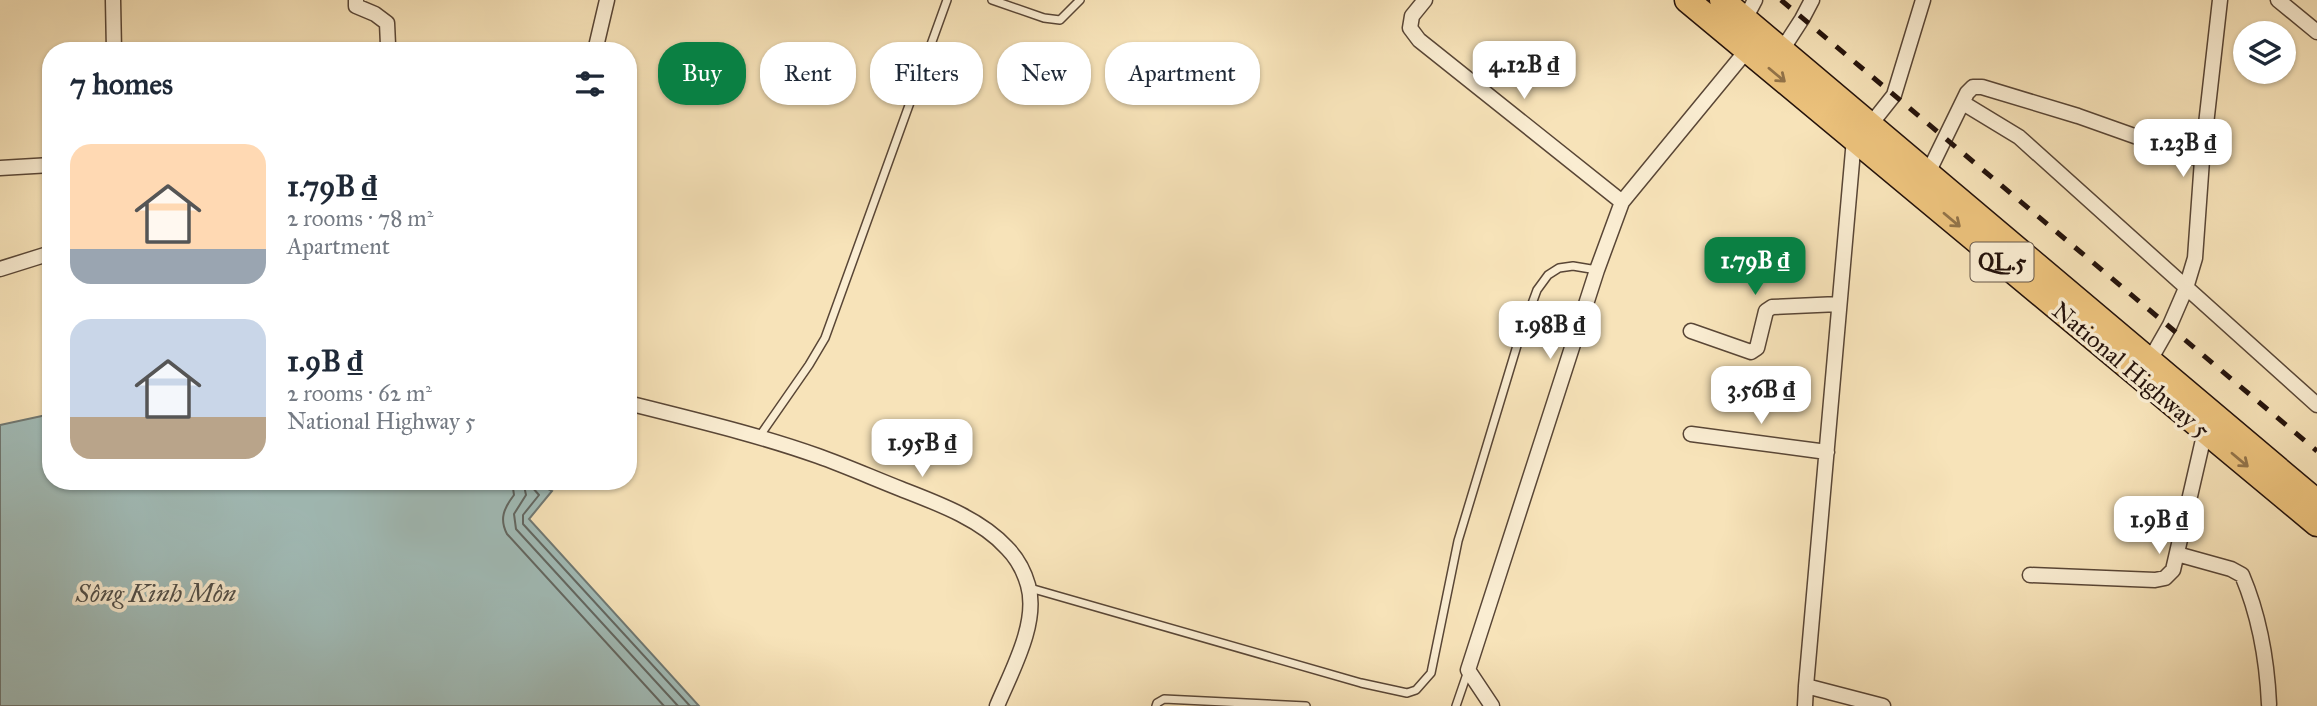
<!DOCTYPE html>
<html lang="en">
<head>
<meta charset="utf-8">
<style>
  body { margin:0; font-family:"IM FELL Great Primer",serif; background:#f6f6f7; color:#1f2937; height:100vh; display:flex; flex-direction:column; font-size:26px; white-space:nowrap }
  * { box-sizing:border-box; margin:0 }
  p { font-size:23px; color:#747a83 }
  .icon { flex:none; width:38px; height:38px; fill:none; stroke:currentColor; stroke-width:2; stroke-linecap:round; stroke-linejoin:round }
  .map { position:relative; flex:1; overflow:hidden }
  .panel { position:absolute; left:42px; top:42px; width:595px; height:448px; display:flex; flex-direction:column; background:#fff; border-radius:28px; box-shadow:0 2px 5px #0004 }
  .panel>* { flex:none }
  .top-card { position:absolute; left:658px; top:42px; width:665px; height:63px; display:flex; gap:14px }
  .buttons { position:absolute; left:2233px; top:21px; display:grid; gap:14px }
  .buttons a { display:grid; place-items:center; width:63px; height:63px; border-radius:50%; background:#fff; box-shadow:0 2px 5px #0004; font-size:35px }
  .price { position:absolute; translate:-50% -60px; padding:0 16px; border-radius:14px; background:#fff; color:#222; font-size:23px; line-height:46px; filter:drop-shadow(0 2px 4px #0008) }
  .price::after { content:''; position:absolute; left:50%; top:42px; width:21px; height:16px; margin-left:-10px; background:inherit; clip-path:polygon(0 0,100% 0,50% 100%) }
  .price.on { background:#0b8043; color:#fff }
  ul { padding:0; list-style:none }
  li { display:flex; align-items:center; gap:21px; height:175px; padding:0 28px }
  li span { display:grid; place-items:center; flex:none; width:196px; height:140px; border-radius:21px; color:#555 }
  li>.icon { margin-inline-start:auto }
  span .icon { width:84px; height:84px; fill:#fffc; stroke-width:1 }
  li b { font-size:30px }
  h2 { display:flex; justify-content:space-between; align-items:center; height:84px; padding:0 28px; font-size:30px }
  .pill { padding:0 24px; border-radius:28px; background:#fff; box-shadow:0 2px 5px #0004; font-size:24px; line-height:63px }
  .pill.on { background:#0b8043; color:#fff }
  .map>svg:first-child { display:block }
  .water { fill:#a1bcb8; stroke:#6f7873; stroke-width:2 }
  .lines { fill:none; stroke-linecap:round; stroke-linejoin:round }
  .shore { stroke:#626762; stroke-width:2 }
  .service-casing { stroke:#594636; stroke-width:10 }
  .minor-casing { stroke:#594636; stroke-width:17 }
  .trunk-casing { stroke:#24120b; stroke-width:27 }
  .service { stroke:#faedd2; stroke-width:7 }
  .minor { stroke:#faedd2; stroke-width:14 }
  .trunk { stroke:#ecc27c; stroke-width:24 }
  .rail { stroke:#24120b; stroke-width:5; stroke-dasharray:12 12; stroke-linecap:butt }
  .oneway { stroke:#927349 }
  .labels { text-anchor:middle; stroke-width:7; stroke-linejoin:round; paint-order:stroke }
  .shield { fill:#faedd2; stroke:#645447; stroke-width:2 }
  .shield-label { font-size:23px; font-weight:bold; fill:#24120b }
  .street-label { font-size:24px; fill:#24120b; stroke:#faedd2 }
  .water-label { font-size:26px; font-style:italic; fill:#504e48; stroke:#faedd2 }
</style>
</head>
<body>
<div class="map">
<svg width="2317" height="706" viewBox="0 0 2317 706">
  <rect width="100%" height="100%" fill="#f7e3b9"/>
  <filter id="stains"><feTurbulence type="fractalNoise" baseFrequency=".00286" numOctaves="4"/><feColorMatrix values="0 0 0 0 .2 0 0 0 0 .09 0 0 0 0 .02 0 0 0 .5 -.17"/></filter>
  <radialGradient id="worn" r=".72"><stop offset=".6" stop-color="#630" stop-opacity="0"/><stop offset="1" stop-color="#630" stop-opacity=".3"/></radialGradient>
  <path class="water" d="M 51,414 L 51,481 L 533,481 L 552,491 L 529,519 L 699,706 L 0,706 L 0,425 Z"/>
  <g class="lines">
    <path class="shore" d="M 512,481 L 514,495 C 504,508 499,519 507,534 L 664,706
      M 523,481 L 526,495 L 514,514 L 516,529 L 678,706
      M 532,481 L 532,487 L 539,495 L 523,515 L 523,524 L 690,706"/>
    <defs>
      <path id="service" d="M 992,0 L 1044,18 L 1060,20 L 1080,0
        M 759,437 L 809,365 L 825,338 L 947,0
        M 1030,588 L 1361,683 L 1407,693 L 1416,690 L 1431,673 L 1458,541 L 1519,339 L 1537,290 L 1548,275 L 1559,268 L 1573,266 L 1597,270
        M 1156,706 L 1157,703 L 1164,699 L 1306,706
        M 1456,706 L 1468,671"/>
      <path id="minor" d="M 113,0 L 114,51
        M 356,0 L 356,6 L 375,14 L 387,23 L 388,45
        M 1425,0 L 1412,16 L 1410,28 L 1419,40 L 1622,202
        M 2278,0 L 2317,32
        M 1745,19 L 1755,0
        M 1782,50 L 1802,19 L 1812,0
        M 595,51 L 607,0
        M 1963,103 L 2019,137 L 2317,405
        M 1871,124 L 1894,95 L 1923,0
        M 1854,139 L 1806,686 L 1883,706
        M 0,168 L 51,165
        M 1928,173 L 1967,93 L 1973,87 L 1982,87 L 2078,116 L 2202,160
        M 0,269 L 51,253
        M 1691,331 L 1751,352 L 1757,348 L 1766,311 L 1772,307 L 1839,304
        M 2150,360 L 2170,325 L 2186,288 L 2195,258 L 2202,160 L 2220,0
        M 628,403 C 691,419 756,434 818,456 C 846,466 873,478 901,489 C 937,503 981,519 1007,548 C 1017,558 1024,571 1028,585 C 1039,623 1011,672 997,706
        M 1691,434 L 1827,452
        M 2177,554 L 2231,569 L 2242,575 C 2259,615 2267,660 2269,704
        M 2030,575 L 2155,580 L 2165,578 L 2173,570 L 2205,431
        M 1492,706 L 1468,670 L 1597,270 L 1622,202 L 1747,50
        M 1805,706 L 1806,686"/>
      <path id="trunk" d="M 1687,0 L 2317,524
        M 1722,0 L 2317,502"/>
    </defs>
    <use href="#service" class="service-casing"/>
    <use href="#minor" class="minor-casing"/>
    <use href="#trunk" class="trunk-casing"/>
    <use href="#service" class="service"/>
    <use href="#minor" class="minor"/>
    <use href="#trunk" class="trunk"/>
    <path class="rail" d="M 1781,0 L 2317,451"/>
  </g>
  <defs><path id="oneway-shaft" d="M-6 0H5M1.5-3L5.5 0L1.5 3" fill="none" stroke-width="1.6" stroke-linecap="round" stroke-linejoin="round" transform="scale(1.75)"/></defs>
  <g class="oneway">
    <use href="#oneway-shaft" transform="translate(1777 75) rotate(40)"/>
    <use href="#oneway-shaft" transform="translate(1952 220) rotate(40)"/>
    <use href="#oneway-shaft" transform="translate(2240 460) rotate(40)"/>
  </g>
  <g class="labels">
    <rect class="shield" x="1970.5" y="242.5" width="63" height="39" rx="5"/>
    <g class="shield-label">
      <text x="2002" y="270">QL.5</text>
    </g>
    <g class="street-label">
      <text transform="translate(2131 370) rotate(40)" y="8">National Highway 5</text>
    </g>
    <g class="water-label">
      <text x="156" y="602">Sông Kinh Môn</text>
    </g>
  </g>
  <rect width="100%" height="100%" filter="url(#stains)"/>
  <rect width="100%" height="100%" fill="url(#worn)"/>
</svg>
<div class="buttons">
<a><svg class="icon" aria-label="layers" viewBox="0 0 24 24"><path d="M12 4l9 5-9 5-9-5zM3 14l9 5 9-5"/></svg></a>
</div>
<b class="price" style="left:1524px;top:101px">4.12B ₫</b>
<b class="price" style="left:2183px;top:179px">1.23B ₫</b>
<b class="price on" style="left:1755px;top:297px">1.79B ₫</b>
<b class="price" style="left:1550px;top:361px">1.98B ₫</b>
<b class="price" style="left:1761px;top:426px">3.56B ₫</b>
<b class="price" style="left:922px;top:479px">1.95B ₫</b>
<b class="price" style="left:2159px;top:556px">1.9B ₫</b>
<div class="top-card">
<a class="pill on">Buy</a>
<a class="pill">Rent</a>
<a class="pill">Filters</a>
<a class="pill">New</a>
<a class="pill">Apartment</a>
</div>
<section class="panel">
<h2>7 homes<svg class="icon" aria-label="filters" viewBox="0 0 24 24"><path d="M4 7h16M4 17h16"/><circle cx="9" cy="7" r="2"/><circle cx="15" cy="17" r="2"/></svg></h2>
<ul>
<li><span style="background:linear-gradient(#ffd9b3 75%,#9aa5b1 0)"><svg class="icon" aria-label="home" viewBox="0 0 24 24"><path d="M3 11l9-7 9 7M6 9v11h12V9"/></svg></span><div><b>1.79B ₫</b><p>2 rooms · 78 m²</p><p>Apartment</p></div></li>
<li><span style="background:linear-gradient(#c9d6e8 70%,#b9a48a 0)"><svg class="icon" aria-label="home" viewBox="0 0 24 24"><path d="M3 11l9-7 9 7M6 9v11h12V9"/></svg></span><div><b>1.9B ₫</b><p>2 rooms · 62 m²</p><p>National Highway 5</p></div></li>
</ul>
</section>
</div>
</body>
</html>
